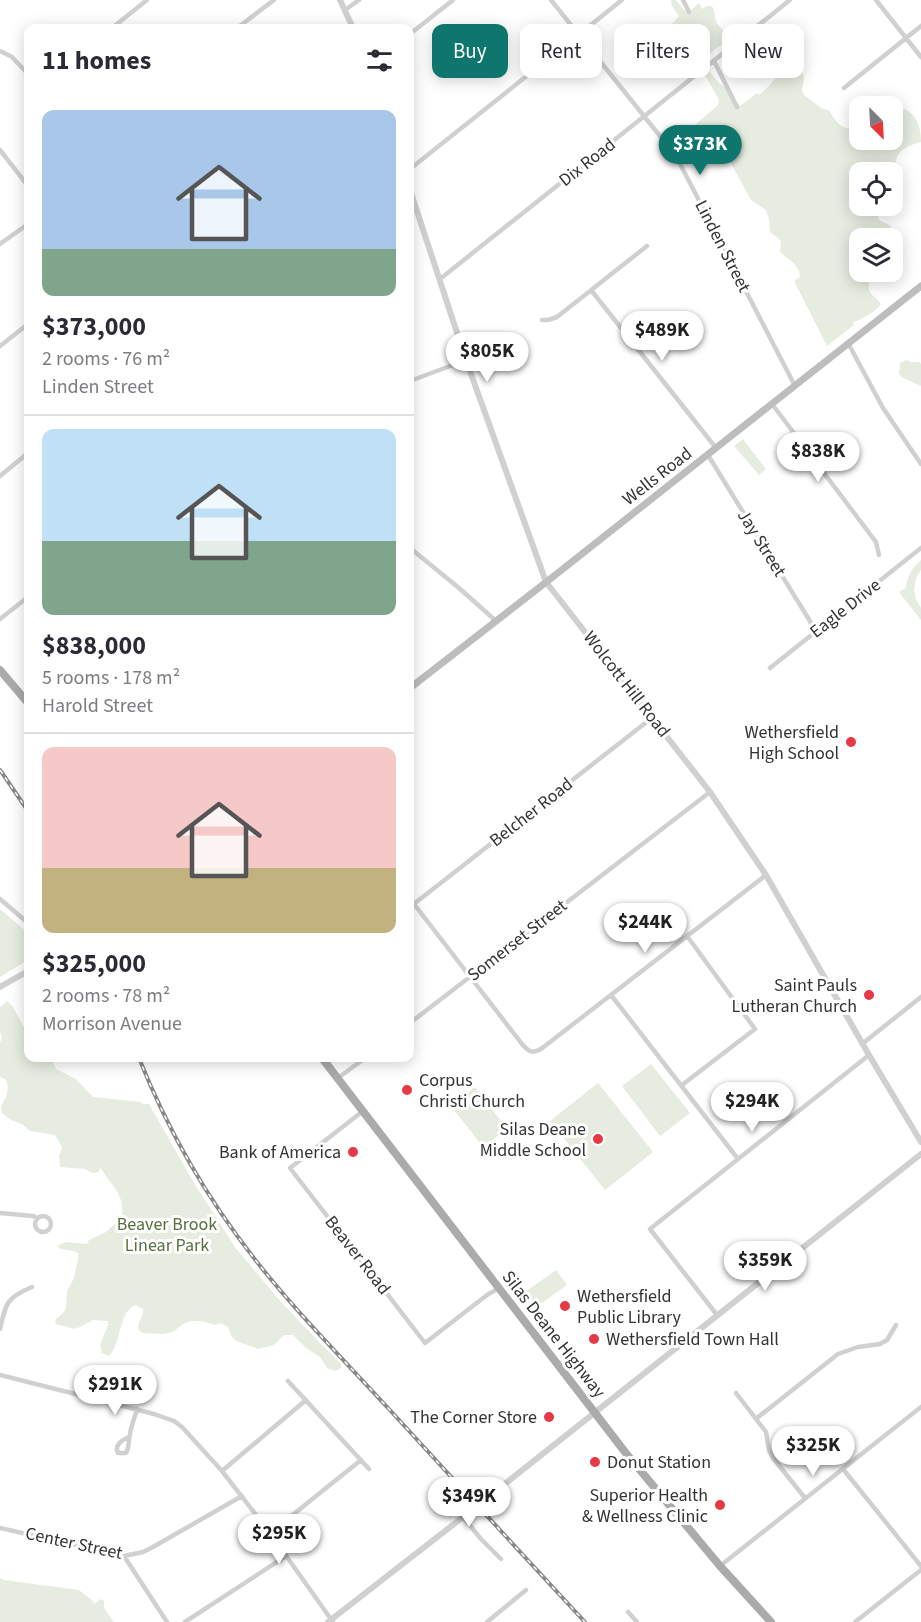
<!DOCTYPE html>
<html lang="en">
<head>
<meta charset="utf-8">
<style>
  body { margin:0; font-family:"Source Sans 3",sans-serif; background:#f2f2f3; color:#2b2b33; height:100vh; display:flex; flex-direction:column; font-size:22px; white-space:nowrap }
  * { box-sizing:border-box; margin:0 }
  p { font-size:20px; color:#7c7c81 }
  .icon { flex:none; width:33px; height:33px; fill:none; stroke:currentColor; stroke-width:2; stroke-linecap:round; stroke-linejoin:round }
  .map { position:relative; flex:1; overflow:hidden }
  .drawer { position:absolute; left:24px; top:24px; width:390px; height:1038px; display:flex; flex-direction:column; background:#fff; border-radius:12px; box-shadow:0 3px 15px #0003 }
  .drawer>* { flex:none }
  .guide { position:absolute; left:432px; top:24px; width:399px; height:54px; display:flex; gap:12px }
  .needle { width:39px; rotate:156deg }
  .controls { position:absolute; left:849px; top:96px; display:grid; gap:12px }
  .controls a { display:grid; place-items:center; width:54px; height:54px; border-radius:12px; background:#fff; box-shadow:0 3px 15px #0003; font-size:30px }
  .price { position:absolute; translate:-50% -51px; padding:0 14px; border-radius:21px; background:#fff; color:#222; font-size:20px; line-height:39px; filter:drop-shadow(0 2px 3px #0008) }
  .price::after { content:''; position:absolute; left:50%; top:36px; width:18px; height:14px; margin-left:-9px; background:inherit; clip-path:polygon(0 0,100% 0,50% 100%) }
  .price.active { background:#0f766e; color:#fff }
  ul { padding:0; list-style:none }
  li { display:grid; align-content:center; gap:12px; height:318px; padding:0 18px }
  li+li { border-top:2px solid #e1e1e2 }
  li span { display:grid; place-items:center; height:186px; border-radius:12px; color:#555 }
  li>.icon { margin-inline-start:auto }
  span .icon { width:108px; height:108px; fill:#fffc; stroke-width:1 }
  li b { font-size:26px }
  h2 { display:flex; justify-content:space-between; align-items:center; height:72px; padding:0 18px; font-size:26px }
  .chip { padding:0 21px; border-radius:12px; background:#fff; box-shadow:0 3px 15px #0003; font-size:21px; line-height:54px }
  .chip.active { background:#0f766e; color:#fff }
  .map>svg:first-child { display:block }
  .green { fill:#e6ecdf }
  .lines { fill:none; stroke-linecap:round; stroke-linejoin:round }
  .minor { stroke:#d0d0d0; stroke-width:4.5 }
  .tertiary { stroke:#d0d0d0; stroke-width:6 }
  .secondary { stroke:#bdbdbd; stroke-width:7 }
  .primary { stroke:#ababab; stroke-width:8 }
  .rail-casing { stroke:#888; stroke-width:4 }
  .rail { stroke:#fff; stroke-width:1.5; stroke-dasharray:4.5; stroke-linecap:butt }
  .poi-dot { fill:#e63946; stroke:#fff; stroke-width:2 }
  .labels { text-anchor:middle; stroke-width:6; stroke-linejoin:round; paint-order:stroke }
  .street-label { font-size:18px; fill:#333; stroke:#fff }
  .poi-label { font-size:18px; fill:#333; stroke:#fff; text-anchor:end }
  .park-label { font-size:18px; fill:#56703f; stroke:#fff }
</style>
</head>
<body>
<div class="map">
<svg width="921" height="1622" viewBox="0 0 921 1622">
  <rect width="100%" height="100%" fill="#fff"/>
  <path class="green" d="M 671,0 L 676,0 L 683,9 L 689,12 L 699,3 L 702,9 L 707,6 L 712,6 C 715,11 714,16 716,21 C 718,28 726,31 732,35 L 732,39 C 725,44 716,47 711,53 C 707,58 706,61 700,63 L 696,62 C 689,36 677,44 656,45 L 652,40 L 673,23 L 679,16 L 672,6 Z
    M 794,62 L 799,62 L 804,78 L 802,90 L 803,94 L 821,108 L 830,111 C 837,125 843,130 859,129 L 860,140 L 892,140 L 893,114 L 905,109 C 918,116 921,129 921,142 C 914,144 902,147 898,155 C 895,160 895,169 893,175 L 892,172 L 860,172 L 860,206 L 882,206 C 881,209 878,211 878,215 C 877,224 890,221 891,228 C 892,232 891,235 891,238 L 860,238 L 860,272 L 870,272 C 872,279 866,286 870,292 C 873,297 878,299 881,304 C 876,311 862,320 853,322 L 854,325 L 827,346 L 794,281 L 800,277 C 799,263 789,261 780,252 L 781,241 L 778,238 L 770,232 L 769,219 L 766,210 L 751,200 L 721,145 L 709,137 L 684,157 L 682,153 L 705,133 L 697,128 L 696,124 L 718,105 L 719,100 L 706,77 L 706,74 L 710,72 L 720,84 L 729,89 L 734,99 L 740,106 L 757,93 L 759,95 C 772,85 780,70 794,62 Z
    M 906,360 L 911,362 L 919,362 L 921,364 L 921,386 L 903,378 L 899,374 L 900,363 Z
    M 743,439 L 766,469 L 759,475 L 734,446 Z
    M 921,560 L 921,570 L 916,578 L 914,590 L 916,599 L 921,608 L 921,620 L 899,592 L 906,588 C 907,576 912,568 921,560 Z
    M 0,909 L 28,933 L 28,960 L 0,977 Z
    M 7,1001 L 13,1007 L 28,1035 L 28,1058 L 51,1058 L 56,1069 L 76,1079 L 93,1097 L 141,1102 L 142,1104 L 149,1104 L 194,1183 L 235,1247 L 281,1302 L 321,1344 L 341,1364 L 341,1368 L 335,1371 L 327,1368 L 320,1357 L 306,1348 L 293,1335 L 284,1335 L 274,1345 L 258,1349 L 236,1341 L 232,1337 L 228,1327 L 221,1323 L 215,1325 L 201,1321 L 191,1321 L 183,1324 L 173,1332 L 163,1334 L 142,1333 L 139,1330 L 138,1326 L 143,1313 L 143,1309 L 135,1305 C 119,1311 121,1344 109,1356 L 102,1353 L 100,1345 L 108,1325 L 108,1321 L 93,1320 L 80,1327 L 74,1329 L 56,1324 L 55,1320 L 64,1312 L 66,1308 L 67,1291 L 74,1278 L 78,1259 L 78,1253 C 71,1249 61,1251 57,1246 L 66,1242 L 87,1244 L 89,1240 L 106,1232 L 122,1217 C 125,1193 111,1186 100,1167 L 99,1172 L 92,1173 L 85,1169 L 60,1167 L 59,1156 L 62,1147 L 55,1135 L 30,1131 L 22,1124 L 11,1120 L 2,1113 L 1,1106 C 6,1100 11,1086 5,1079 L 0,1077 L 0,1043 L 2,1037 L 0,1031 L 0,1007 Z
    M 651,1064 L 690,1113 L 660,1136 L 622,1086 Z
    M 598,1083 L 653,1152 L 605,1190 L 550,1121 Z
    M 475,1087 L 507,1129 L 483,1147 L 450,1105 Z
    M 556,1270 L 567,1285 L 532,1310 L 521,1295 Z
    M 0,1578 L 4,1580 L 79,1590 L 93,1601 L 94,1604 L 101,1599 L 104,1601 L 104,1608 L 114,1622 L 0,1622 Z"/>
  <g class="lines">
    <path class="minor" d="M 551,0 L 676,156 L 795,386
      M 683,0 L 689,12
      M 876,0 L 921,57
      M 345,10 L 359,0
      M 112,28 L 147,0
      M 237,28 L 274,0
      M 410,34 L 453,0
      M 0,51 L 12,57 L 28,74
      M 714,61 L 737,107
      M 844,88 L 921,26
      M 0,150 L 28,186
      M 410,169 L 622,0
      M 0,244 L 28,224
      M 440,279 L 790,0
      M 591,290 L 716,448
      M 542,320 L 548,320 L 557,317 L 647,246
      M 848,343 L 883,408 L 921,464
      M 0,346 L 28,324
      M 410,381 L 466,360
      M 772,404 L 876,542 L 879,555
      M 708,455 L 816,631
      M 0,476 L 28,453
      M 410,548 L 459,588 L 496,621
      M 0,619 L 28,597
      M 770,668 L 921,548
      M 0,899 L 28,923
      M 414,904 L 522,1044 C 529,1052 532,1054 541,1049 L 766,875
      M 410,907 L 653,717
      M 611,995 L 738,1159
      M 410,1023 L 710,792
      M 862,1044 L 921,997
      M 338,1078 L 365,1058
      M 682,1085 L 755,1029 L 687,936
      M 363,1111 L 290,1168 L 425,1343 L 487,1295 L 499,1288
      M 0,1213 L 33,1216 L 37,1218
      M35 1224a8 8 0 1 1 16 0a8 8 0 1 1-16 0Z
      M 717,1315 L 650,1229 L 869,1055
      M 0,1329 C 6,1303 6,1298 32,1287
      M 0,1375 L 154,1414 L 174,1421 L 182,1427 L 222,1471 L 270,1533 L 333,1622
      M 288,1381 L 369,1469
      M 736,1393 L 766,1432 L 769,1450 L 773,1458 L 805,1498
      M 757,1418 L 838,1354 L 858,1347 L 880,1344 L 887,1340 L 896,1325
      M 129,1437 C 122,1440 114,1445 118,1453 L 126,1453 C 130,1446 128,1441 130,1434 C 131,1426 135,1417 137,1409
      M 843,1469 L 921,1566
      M 222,1471 L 306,1400
      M 463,1517 L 481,1539 L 501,1559
      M 0,1528 L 124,1556 L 143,1552 L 153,1547 L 242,1496
      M 270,1533 L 361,1460
      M 124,1556 L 167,1622
      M 720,1566 L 921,1407
      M 628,1612 L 637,1622
      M 185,1622 L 286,1556
      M 487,1622 L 526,1590
      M 855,1622 L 921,1570"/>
    <path class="tertiary" d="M 340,0 L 353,28
      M 410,190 L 466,360 L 546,582 L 710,792 L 766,875 L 869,1055 L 921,1142
      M 0,987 L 28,971
      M 328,1622 L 463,1517 L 921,1154"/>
    <path class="secondary" d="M 410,688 L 554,576 L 921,286"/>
    <path class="primary" d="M 0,670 L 28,703
      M 322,1058 L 625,1452 L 720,1566 L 771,1622"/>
    <defs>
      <path id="rail" d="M 0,770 L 28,811
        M 139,1058 C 168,1131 208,1200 257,1262 C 297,1313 344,1360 388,1408 C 453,1479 519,1551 585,1622"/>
    </defs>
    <use href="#rail" class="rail-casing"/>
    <use href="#rail" class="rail"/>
  </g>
  <g class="poi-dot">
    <circle cx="851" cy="742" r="6"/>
    <circle cx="869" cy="995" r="6"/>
    <circle cx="407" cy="1090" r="6"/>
    <circle cx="598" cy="1139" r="6"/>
    <circle cx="353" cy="1152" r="6"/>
    <circle cx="565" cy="1306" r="6"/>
    <circle cx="594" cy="1339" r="6"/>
    <circle cx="549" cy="1417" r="6"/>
    <circle cx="595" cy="1462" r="6"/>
    <circle cx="720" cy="1505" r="6"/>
  </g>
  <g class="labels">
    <g class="street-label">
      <text transform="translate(587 162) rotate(-38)" y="6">Dix Road</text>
      <text transform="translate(723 246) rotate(63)" y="6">Linden Street</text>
      <text transform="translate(657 476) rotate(-38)" y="6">Wells Road</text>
      <text transform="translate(762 543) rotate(58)" y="6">Jay Street</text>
      <text transform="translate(845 608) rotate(-38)" y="6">Eagle Drive</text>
      <text transform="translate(627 684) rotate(52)" y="6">Wolcott Hill Road</text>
      <text transform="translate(531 812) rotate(-38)" y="6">Belcher Road</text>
      <text transform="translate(517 940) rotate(-38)" y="6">Somerset Street</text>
      <text transform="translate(358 1255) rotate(52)" y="6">Beaver Road</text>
      <text transform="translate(554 1334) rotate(52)" y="6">Silas Deane Highway</text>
      <text transform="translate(74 1543) rotate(12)" y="6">Center Street</text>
    </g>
    <g class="poi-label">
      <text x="839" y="738">Wethersfield<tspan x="839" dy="21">High School</tspan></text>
      <text x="857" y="991">Saint Pauls<tspan x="857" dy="21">Lutheran Church</tspan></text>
      <text x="419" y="1086" text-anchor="start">Corpus<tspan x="419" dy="21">Christi Church</tspan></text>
      <text x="586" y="1135">Silas Deane<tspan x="586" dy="21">Middle School</tspan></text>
      <text x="341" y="1158">Bank of America</text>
      <text x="577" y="1302" text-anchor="start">Wethersfield<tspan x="577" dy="21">Public Library</tspan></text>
      <text x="606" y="1345" text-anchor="start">Wethersfield Town Hall</text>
      <text x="537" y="1423">The Corner Store</text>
      <text x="607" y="1468" text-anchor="start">Donut Station</text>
      <text x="708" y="1501">Superior Health<tspan x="708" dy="21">&amp; Wellness Clinic</tspan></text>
    </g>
    <g class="park-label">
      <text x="167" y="1230">Beaver Brook<tspan x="167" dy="21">Linear Park</tspan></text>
    </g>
  </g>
</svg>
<div class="controls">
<a><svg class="needle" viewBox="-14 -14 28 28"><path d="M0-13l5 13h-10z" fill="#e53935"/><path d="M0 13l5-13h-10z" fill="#7c7c81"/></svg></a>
<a><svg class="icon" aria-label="locate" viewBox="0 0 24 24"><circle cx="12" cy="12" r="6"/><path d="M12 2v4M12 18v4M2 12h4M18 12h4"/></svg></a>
<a><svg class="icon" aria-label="layers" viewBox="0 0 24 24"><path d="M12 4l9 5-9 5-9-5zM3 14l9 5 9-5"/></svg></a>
</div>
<b class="price active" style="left:700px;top:176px">$373K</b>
<b class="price" style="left:662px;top:362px">$489K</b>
<b class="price" style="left:487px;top:383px">$805K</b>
<b class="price" style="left:818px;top:483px">$838K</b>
<b class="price" style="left:645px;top:954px">$244K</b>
<b class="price" style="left:752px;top:1133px">$294K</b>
<b class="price" style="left:765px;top:1292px">$359K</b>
<b class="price" style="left:115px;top:1416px">$291K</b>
<b class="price" style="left:813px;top:1477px">$325K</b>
<b class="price" style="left:469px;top:1528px">$349K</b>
<b class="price" style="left:279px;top:1565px">$295K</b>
<div class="guide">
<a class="chip active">Buy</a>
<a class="chip">Rent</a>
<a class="chip">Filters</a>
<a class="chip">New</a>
</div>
<section class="drawer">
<h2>11 homes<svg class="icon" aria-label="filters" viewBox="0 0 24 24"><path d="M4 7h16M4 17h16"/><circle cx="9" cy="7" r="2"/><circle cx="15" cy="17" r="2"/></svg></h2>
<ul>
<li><span style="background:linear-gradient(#a9c7e8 75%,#7fa58c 0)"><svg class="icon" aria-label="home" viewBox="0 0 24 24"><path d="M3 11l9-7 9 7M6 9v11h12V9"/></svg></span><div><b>$373,000</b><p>2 rooms · 76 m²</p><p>Linden Street</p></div></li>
<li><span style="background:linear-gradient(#bfe0f5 60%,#7fa58c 0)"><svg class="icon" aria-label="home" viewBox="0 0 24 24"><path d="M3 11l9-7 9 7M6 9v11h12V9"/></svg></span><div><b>$838,000</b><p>5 rooms · 178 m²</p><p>Harold Street</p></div></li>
<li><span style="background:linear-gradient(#f6c9c9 65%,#c2b280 0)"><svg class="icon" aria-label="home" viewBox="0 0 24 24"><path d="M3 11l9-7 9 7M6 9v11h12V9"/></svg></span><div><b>$325,000</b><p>2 rooms · 78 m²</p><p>Morrison Avenue</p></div></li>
</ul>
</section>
</div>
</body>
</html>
